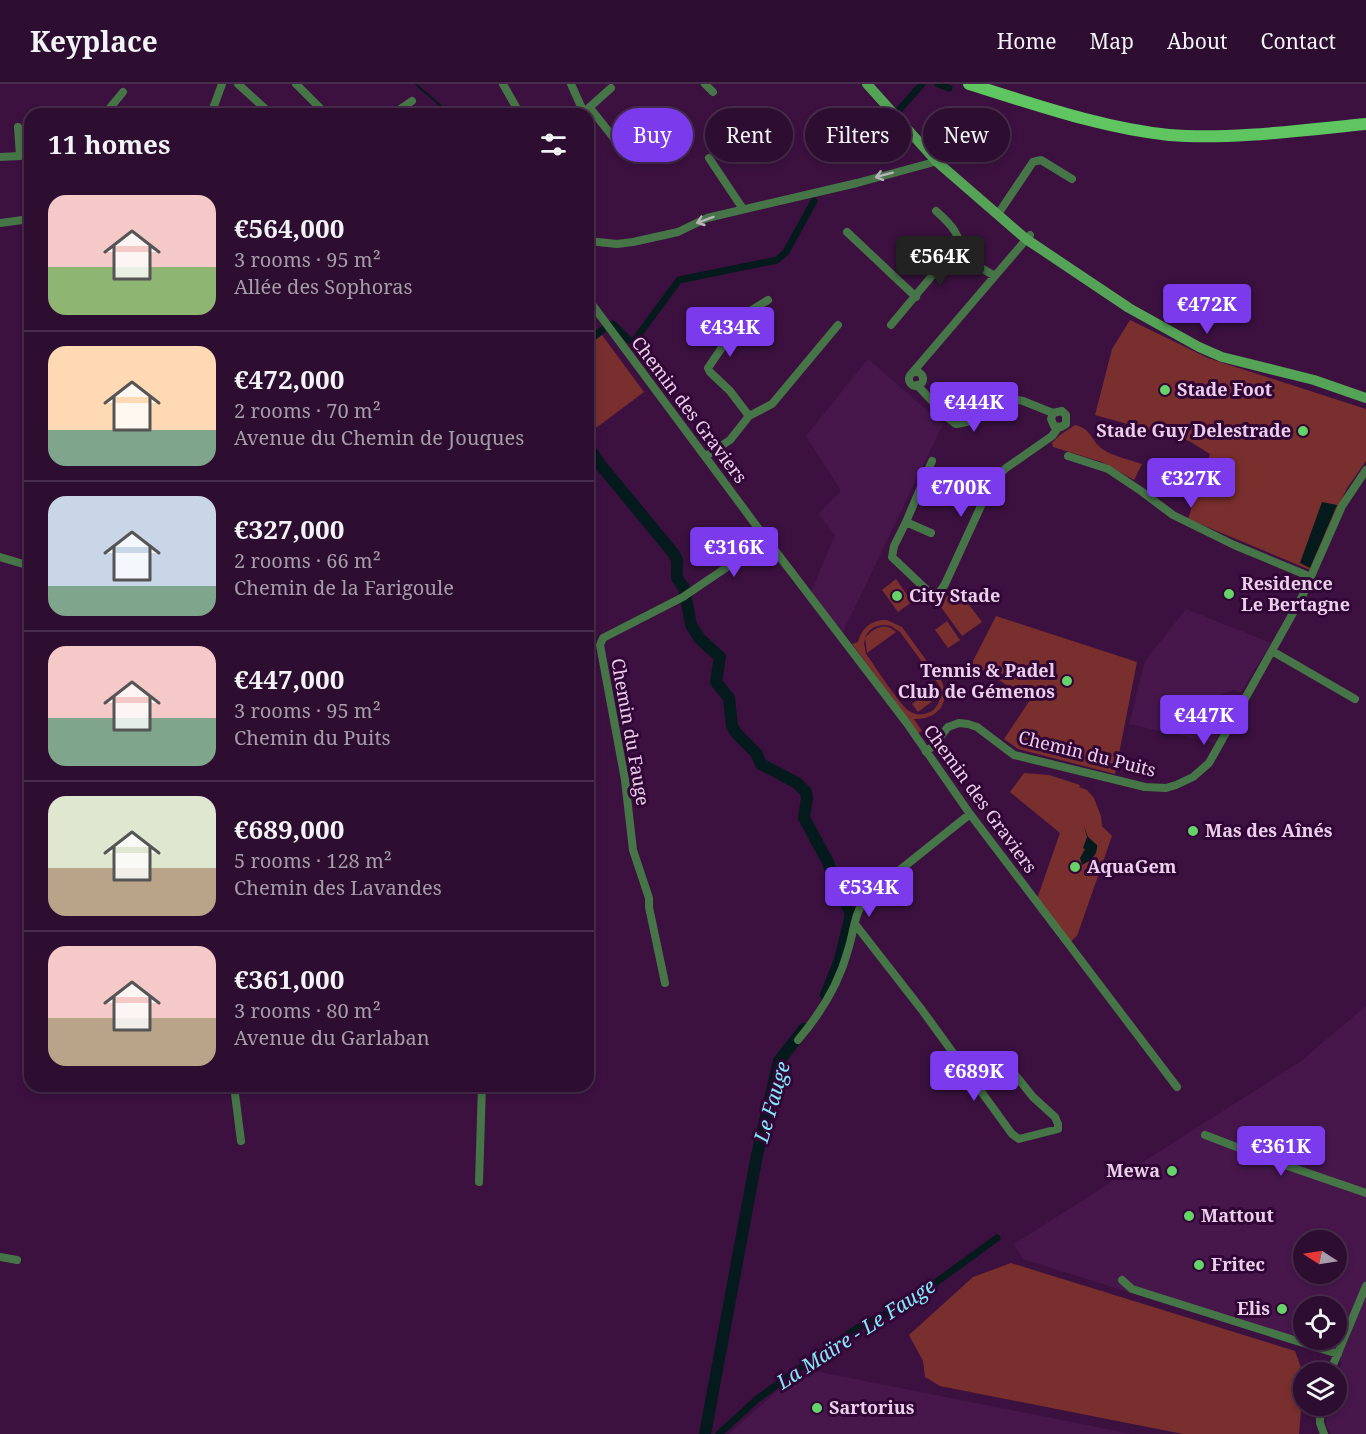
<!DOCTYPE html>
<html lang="en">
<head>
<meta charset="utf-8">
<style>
  body { margin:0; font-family:"Noto Serif",serif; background:#391b3c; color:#f1f3f6; height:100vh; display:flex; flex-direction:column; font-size:22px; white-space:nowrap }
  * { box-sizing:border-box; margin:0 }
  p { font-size:20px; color:#a79cab }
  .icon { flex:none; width:33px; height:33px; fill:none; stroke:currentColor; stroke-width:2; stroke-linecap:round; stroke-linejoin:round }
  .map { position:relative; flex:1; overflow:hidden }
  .sheet { position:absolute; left:24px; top:24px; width:570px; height:984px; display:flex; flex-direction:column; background:#2d0d30; border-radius:18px; box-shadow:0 3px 9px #0003,0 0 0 2px #482d4c }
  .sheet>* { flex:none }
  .banner { position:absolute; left:612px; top:24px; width:570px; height:54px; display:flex; gap:12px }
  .needle { width:39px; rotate:282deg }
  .tools { position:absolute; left:1293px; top:1146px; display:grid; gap:12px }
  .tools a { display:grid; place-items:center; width:54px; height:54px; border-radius:50%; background:#2d0d30; box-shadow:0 3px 9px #0003,0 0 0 2px #482d4c; font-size:30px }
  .price { position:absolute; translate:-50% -51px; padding:0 14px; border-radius:6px; background:#7c3aed; color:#fff; font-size:20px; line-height:39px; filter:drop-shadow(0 2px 3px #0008) }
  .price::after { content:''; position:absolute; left:50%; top:36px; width:18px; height:14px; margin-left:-9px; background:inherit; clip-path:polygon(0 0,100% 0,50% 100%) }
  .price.current { background:#222; color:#fff }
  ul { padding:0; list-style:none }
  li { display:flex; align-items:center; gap:18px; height:150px; padding:0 24px }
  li+li { border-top:2px solid #482d4c }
  li span { display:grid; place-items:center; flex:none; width:168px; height:120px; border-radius:18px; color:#555 }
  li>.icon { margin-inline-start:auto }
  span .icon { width:72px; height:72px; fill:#fffc; stroke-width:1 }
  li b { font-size:26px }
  h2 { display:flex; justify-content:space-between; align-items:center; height:72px; padding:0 24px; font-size:26px }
  .chip { padding:0 21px; border-radius:27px; background:#2d0d30; box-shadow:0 3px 9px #0003,0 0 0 2px #482d4c; font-size:21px; line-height:54px }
  .chip.current { background:#7c3aed; color:#fff }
  header { display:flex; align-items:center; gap:36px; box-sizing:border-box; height:84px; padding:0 30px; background:#2d0d30; border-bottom:2px solid #482d4c }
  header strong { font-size:28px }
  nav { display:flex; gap:33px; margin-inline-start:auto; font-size:21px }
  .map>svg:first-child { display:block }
  .built { fill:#47174c; fill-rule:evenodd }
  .green { fill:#792f2d; fill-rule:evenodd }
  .water { fill:#051a1c }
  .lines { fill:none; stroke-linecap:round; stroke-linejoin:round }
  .stream { stroke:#051a1c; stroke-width:2 }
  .canal { stroke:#051a1c; stroke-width:7 }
  .river { stroke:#051a1c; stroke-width:12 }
  .street { stroke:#467647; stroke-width:8 }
  .secondary { stroke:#54a356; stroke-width:10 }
  .primary { stroke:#5ec561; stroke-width:12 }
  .oneway { stroke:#b9b4ba }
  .poi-dot { fill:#64d468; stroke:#310535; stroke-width:2 }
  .labels { text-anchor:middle; stroke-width:6; stroke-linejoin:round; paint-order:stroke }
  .poi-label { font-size:18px; font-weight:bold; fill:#eacfeb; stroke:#310535; text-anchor:start }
  .street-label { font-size:18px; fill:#eacfeb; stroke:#310535 }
  .water-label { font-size:20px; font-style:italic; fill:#80ecf7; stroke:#310535 }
</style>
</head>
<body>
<header>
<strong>Keyplace</strong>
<nav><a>Home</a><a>Map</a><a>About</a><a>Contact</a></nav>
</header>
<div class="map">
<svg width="1366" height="1350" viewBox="0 0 1366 1350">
  <rect width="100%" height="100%" fill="#3c1140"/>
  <path class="built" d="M 868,275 L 943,340 L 843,548 L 811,508 L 835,451 L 818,430 L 841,407 L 806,352 Z
    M 1186,525 L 1271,559 L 1241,608 L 1233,606 L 1220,611 L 1215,627 L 1219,638 L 1224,641 L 1214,659 L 1129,640 L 1145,577 Z
    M 1366,922 L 1366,1350 L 1331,1350 L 1326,1341 L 1329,1322 L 1336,1322 L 1337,1292 L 1342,1278 L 1323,1269 L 1023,1175 L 1014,1160 L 1300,978 ZM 1304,1156 L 1336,1156 L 1336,1190 L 1304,1190 ZM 1304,1222 L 1336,1222 L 1336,1256 L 1304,1256 Z
    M 810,1286 L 1131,1350 L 729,1350 L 793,1293 Z"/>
  <path class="green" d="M 1130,236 L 1208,274 L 1366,325 L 1366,377 L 1347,404 L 1310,486 L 1188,435 L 1210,370 L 1189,357 L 1095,331 L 1112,265 Z
    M 602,251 L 644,308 L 588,350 L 588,261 Z
    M 1075,341 C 1091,345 1090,354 1100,363 C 1108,371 1131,376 1142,380 L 1134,396 L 1102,378 L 1053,363 L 1052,359 L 1060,351 Z
    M 896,495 L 912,518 L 898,528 L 882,506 Z
    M 957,505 L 982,538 L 962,552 L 938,519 Z
    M 996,532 L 1137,578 L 1115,690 L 1018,665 L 1004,655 L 1030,616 L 972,579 Z
    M 881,536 L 887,536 L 902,543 L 942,598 C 951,620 936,636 914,635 L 922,647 L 918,649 L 852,560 L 858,558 C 861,546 868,539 881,536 ZM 885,541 L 891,542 L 900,548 L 939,601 C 941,611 941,620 932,627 C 925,631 916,632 909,627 C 899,620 875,582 866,570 L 864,560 L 865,554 L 867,569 L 896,548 C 885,537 873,544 865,554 C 869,544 876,541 885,541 Z
    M 947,537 L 960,556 L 948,564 L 935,546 Z
    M 932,605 L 938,613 L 918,628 L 912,620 Z
    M 1024,689 L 1049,691 L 1080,701 L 1079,703 L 1087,706 L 1094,714 L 1101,732 L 1102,742 L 1112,752 L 1077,852 L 1069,859 L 1037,815 L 1060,749 L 1010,708 Z
    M 1011,1179 L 1295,1267 L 1304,1292 L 1299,1350 L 1183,1350 L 940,1302 L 925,1293 L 923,1277 L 909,1251 L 973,1193 Z"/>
  <path class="water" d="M 1322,418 L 1337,421 L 1310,484 L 1300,479 Z
    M 1084,742 L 1088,753 L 1097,761 C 1098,771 1090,777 1082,781 L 1080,774 L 1085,765 L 1083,764 L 1087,753 Z"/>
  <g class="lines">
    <path class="stream" d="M 416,0 C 426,11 439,17 447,30"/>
    <path class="canal" d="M 938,0 L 949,4
      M 900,25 L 922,0
      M 610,241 L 613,240 L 629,256 L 634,257 L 679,196 L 777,176 L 786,168 L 814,117
      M 588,257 L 605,244
      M 719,1350 L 756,1316 L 816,1272 L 862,1241 L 905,1221 L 997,1154"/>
    <path class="river" d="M 588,362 L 599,379 L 674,470 L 677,476 L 677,494 L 684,504 L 691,541 L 700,555 L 720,573 L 716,598 L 729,614 L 732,642 L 737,650 L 756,669 L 761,680 L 797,699 L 806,708 L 807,714 L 804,734 L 828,778 L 833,793 L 851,830 L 840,876 L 826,911
      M 705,1350 L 757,1071 L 779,977 L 804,945"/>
    <path class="street" d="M 238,0 L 271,30
      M 296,0 L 326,30
      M 503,0 L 520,30
      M 571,0 L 584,29
      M 705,0 L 713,8
      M 590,24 L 613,53
      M 105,30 L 123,8
      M 211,30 L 222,0
      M 393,30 L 412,17
      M 582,30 L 611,4
      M 0,73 L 20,72 L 18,43
      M 709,74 L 743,125
      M 936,127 C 953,142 960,150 962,173
      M 1000,127 L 1033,78 L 1041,76 L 1072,95
      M 0,139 L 30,135
      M 847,148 L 916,213
      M 588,157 L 617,160 L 633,158 L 678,148 L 707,134 L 857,99 L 938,77
      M 588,215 L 767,456 L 906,638 L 970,730 L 1177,1003
      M 891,241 L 946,175 L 962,173 L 995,192
      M909 295a7 7 0 1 1 14 0a7 7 0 1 1-14 0Z
      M 912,289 L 1030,151
      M 917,301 L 948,334 L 956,340 L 967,338 L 1008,314 L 1023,317 L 1053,329 L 1062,327 L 1066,331 L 1066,340 L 1061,343 L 1054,342 L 1051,335 L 1053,329
      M 749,332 L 730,307 L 710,288 L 708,284 L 744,231 L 768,216
      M 706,372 L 730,356 L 749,332 L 772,320 L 838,241
      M 1068,372 L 1108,385 L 1141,407 L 1173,431 L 1234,461 L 1311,493
      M 906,438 L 932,377
      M 931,449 L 906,438 L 894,462 L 892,473 L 931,510 L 939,509 L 945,500 L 992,398 L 1006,384 L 1052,352 L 1058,344
      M 0,473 L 30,482
      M 1272,567 L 1355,615
      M 926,668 L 933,662 L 948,643 L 959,639 L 968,640 L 977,643 L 1014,671 L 1145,703 L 1166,704 L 1176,701 L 1193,693 L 1209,679 L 1302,513 L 1342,422 L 1366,386
      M 855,840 L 922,926 L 1012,1050 L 1019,1055 L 1058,1045 L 1058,1040 L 1055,1033 L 1033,1013 L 1012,987
      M 665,899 L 649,823 L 649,814 L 633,766 L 625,696 L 600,561 L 603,554 L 683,513 L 767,456
      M 798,956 C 821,929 839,900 848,866 C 854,847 854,830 866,813 L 970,730
      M 234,1002 L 241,1057
      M 1205,1051 L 1276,1078 L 1366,1109
      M 479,1098 L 482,1002
      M 0,1173 L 17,1176
      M 1122,1196 L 1132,1205 L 1338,1270
      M 1330,1288 L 1366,1202
      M 1320,1322 L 1320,1339 L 1324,1350"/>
    <path class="secondary" d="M 867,0 L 936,77 L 1026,155 L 1129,224 L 1199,263 L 1222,273 L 1314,296 L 1366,314"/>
    <path class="primary" d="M 969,0 C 1034,20 1101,44 1169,51 C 1230,56 1304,46 1366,40"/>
  </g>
  <defs><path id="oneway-shaft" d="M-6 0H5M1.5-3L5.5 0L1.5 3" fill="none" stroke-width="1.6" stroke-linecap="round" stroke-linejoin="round" transform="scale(1.5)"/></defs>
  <g class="oneway">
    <use href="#oneway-shaft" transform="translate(884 91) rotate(165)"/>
    <use href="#oneway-shaft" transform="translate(705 136) rotate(160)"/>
  </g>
  <g class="poi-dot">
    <circle cx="1165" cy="306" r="6"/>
    <circle cx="1303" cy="347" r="6"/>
    <circle cx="1229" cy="510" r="6"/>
    <circle cx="897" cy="512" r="6"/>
    <circle cx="1067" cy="597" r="6"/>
    <circle cx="1193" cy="747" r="6"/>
    <circle cx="1075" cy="783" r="6"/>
    <circle cx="1172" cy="1087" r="6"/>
    <circle cx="1189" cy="1132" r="6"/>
    <circle cx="1199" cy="1181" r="6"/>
    <circle cx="1282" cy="1225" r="6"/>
    <circle cx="817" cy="1324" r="6"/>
  </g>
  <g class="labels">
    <g class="poi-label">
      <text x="1177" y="312">Stade Foot</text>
      <text x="1291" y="353" text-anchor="end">Stade Guy Delestrade</text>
      <text x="1241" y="506">Residence<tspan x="1241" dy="21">Le Bertagne</tspan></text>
      <text x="909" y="518">City Stade</text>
      <text x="1055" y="593" text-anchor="end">Tennis &amp; Padel<tspan x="1055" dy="21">Club de Gémenos</tspan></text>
      <text x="1205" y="753">Mas des Aînés</text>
      <text x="1087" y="789">AquaGem</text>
      <text x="1160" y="1093" text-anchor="end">Mewa</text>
      <text x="1201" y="1138">Mattout</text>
      <text x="1211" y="1187">Fritec</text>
      <text x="1270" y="1231" text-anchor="end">Elis</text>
      <text x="829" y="1330">Sartorius</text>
    </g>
    <g class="street-label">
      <text transform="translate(689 326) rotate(53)" y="6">Chemin des Graviers</text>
      <text transform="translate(630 648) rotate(80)" y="6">Chemin du Fauge</text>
      <text transform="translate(1087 670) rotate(14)" y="6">Chemin du Puits</text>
      <text transform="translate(980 715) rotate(54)" y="6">Chemin des Graviers</text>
    </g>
    <g class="water-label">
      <text transform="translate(772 1018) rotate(-74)" y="7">Le Fauge</text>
      <text transform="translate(856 1250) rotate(-33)" y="7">La Maïre - Le Fauge</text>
    </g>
  </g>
</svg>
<div class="tools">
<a><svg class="needle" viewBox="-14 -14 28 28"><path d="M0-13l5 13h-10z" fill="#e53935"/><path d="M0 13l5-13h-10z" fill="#a79cab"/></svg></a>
<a><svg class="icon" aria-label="locate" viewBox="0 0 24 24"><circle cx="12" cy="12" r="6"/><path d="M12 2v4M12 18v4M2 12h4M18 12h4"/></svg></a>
<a><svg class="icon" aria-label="layers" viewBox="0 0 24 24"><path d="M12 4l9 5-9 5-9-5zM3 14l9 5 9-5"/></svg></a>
</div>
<b class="price current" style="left:940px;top:203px">€564K</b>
<b class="price" style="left:1207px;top:251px">€472K</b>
<b class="price" style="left:730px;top:274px">€434K</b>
<b class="price" style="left:974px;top:349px">€444K</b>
<b class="price" style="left:1191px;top:425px">€327K</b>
<b class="price" style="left:961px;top:434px">€700K</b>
<b class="price" style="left:734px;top:494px">€316K</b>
<b class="price" style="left:1204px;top:662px">€447K</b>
<b class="price" style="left:869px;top:834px">€534K</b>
<b class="price" style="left:974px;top:1018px">€689K</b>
<b class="price" style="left:1281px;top:1093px">€361K</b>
<div class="banner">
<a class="chip current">Buy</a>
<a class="chip">Rent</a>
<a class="chip">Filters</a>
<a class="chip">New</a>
</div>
<section class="sheet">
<h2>11 homes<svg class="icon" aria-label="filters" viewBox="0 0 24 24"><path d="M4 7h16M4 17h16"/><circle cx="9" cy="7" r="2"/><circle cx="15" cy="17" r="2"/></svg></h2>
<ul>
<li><span style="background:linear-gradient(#f6c9c9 60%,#8fb573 0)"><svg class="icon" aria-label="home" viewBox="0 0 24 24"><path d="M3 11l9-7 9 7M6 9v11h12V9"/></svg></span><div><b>€564,000</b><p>3 rooms · 95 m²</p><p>Allée des Sophoras</p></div></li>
<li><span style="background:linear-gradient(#ffd9b3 70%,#7fa58c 0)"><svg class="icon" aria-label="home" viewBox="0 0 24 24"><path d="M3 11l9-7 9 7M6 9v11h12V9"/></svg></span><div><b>€472,000</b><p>2 rooms · 70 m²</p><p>Avenue du Chemin de Jouques</p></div></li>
<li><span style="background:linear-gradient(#c9d6e8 75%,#7fa58c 0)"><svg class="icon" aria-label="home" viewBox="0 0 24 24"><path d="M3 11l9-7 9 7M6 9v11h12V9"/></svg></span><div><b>€327,000</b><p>2 rooms · 66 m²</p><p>Chemin de la Farigoule</p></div></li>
<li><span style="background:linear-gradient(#f6c9c9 60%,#7fa58c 0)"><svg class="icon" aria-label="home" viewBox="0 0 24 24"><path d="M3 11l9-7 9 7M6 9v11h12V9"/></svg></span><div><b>€447,000</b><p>3 rooms · 95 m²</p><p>Chemin du Puits</p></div></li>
<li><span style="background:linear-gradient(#dfe7d0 60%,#b9a48a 0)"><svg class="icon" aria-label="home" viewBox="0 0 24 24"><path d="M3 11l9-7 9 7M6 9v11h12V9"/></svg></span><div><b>€689,000</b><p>5 rooms · 128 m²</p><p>Chemin des Lavandes</p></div></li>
<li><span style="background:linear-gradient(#f6c9c9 60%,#b9a48a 0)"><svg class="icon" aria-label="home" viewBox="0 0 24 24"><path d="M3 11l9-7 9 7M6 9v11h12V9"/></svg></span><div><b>€361,000</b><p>3 rooms · 80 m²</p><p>Avenue du Garlaban</p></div></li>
</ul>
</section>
</div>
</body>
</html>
